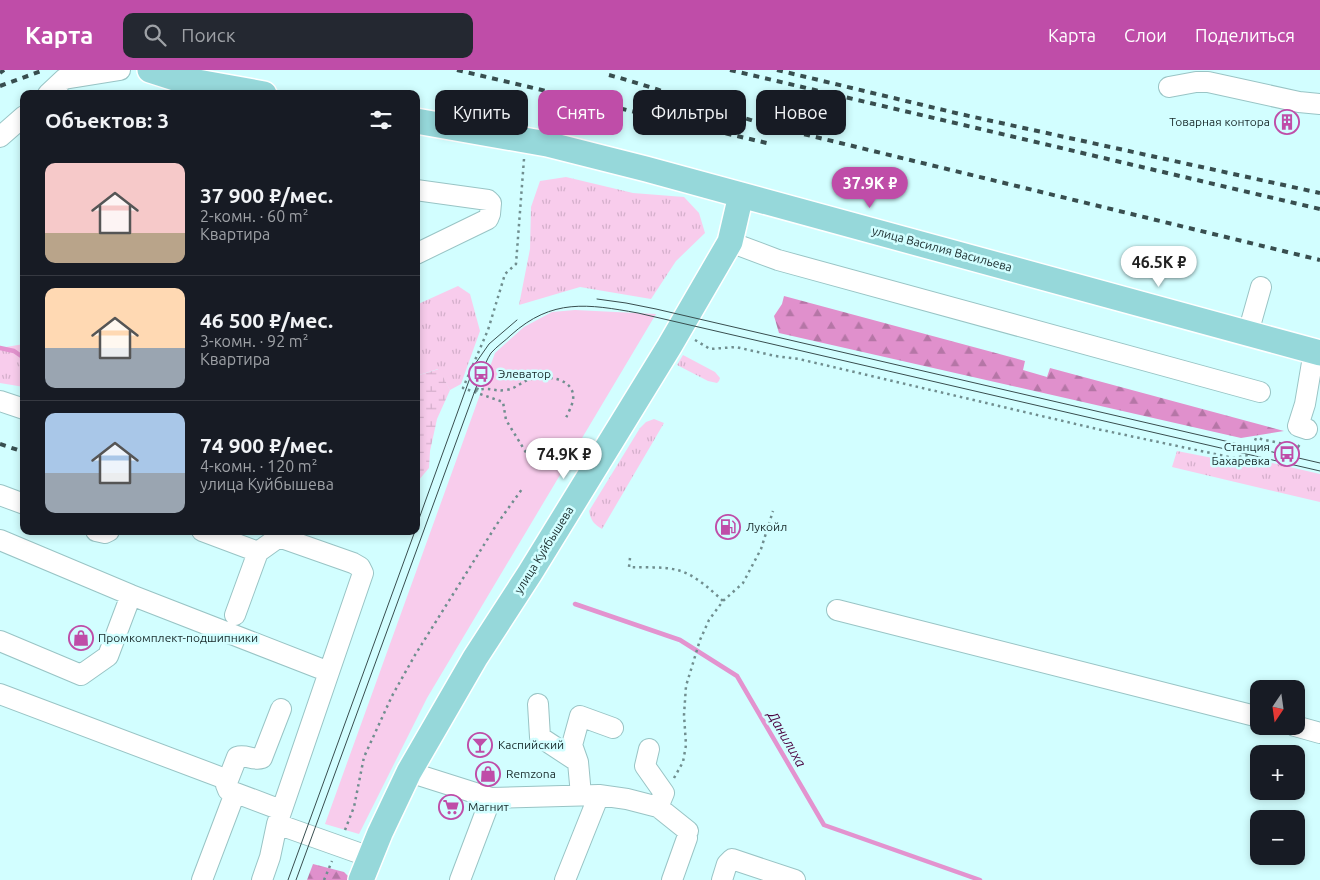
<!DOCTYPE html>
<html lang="ru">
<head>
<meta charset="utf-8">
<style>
  body { margin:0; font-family:Ubuntu,sans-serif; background:#242831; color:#f1f3f6; height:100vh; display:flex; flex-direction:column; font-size:19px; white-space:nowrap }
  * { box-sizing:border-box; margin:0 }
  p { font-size:16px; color:#9ea1a6 }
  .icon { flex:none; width:28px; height:28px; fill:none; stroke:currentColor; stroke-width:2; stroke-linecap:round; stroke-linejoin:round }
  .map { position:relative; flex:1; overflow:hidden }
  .drawer { position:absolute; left:20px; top:20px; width:400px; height:445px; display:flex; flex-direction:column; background:#171b24; border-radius:10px; box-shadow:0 2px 8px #0003 }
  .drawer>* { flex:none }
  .top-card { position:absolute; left:435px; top:20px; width:475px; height:45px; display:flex; gap:10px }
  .needle { width:32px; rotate:193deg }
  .controls { position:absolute; left:1250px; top:610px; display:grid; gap:10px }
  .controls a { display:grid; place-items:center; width:55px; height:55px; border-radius:10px; background:#171b24; box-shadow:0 2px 8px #0003; font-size:25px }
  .price { position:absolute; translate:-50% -42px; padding:0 11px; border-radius:18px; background:#fff; color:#222; font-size:16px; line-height:32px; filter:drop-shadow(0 1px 2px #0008) }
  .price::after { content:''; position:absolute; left:50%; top:30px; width:15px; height:11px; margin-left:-8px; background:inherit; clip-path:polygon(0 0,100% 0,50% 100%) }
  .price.current { background:#bf4da8; color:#fff }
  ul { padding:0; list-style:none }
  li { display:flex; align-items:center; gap:15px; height:125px; padding:0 25px }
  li+li { border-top:1px solid #363941 }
  li span { display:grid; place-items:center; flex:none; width:140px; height:100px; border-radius:10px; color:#555 }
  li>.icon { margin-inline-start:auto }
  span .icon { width:60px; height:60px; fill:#fffc; stroke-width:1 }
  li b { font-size:21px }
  h2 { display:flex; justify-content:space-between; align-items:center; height:60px; padding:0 25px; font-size:21px }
  .pill { padding:0 18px; border-radius:10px; background:#171b24; box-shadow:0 2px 8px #0003; font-size:18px; line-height:45px }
  .pill.current { background:#bf4da8; color:#fff }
  header { display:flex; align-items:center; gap:30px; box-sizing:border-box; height:70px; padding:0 25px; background:#bf4da8; color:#fff }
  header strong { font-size:24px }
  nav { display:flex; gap:28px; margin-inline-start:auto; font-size:18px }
  .search { width:350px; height:45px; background:#242831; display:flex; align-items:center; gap:12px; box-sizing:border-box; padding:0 18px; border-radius:10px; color:#9ea1a6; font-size:19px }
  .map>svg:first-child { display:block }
  .grass { fill:url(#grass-tufts) }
  .forest { fill:url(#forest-firs) }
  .wetland { fill:url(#wetland-marsh) }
  .park { fill:#f8ccec }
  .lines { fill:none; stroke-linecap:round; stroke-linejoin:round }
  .stream { stroke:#e393cf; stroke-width:4.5 }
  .minor-casing { stroke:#99c4c5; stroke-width:22 }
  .major-casing { stroke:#fff; stroke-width:28 }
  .path { stroke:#708e8f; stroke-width:2.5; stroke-dasharray:2.5 4; stroke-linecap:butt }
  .minor { stroke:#fff; stroke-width:20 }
  .major { stroke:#96d8da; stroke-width:25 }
  .tram { stroke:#384e4f; stroke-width:1 }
  .rail { stroke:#384e4f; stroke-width:4; stroke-dasharray:6 6; stroke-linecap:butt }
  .labels { text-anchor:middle; stroke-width:5; stroke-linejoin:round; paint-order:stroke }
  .poi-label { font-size:12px; fill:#18292a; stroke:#d2feff; text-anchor:start }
  .street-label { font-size:12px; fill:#18292a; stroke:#d2feff }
  .water-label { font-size:14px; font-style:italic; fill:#4b023f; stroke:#d2feff }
</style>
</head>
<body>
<header>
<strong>Карта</strong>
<div class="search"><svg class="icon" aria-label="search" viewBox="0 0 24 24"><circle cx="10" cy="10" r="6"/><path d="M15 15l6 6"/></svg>Поиск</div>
<nav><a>Карта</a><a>Слои</a><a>Поделиться</a></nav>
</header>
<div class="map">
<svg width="1320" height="810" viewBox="0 0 1320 810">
  <defs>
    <pattern id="grass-tufts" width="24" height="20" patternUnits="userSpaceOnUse" patternTransform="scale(1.25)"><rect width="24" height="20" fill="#f8ccec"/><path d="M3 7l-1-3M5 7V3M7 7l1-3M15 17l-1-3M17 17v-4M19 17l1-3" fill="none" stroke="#d4afcb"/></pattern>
    <pattern id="forest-firs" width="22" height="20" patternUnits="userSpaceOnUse" patternTransform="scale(1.25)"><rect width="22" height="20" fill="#e090cc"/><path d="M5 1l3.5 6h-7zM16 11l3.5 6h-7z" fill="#b576a6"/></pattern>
    <pattern id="wetland-marsh" width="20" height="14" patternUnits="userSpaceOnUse" patternTransform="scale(1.25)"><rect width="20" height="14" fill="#f8ccec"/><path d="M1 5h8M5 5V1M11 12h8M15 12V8" fill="none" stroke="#d4afcb"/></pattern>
  </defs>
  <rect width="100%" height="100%" fill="#d2feff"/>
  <path class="grass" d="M 566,107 L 633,123 L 684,127 L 699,143 L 705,163 L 676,191 L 651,229 L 580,217 L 519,235 L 530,179 L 531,137 L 540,111 Z
    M 458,216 L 470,224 L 480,261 L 461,314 L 450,320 L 438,299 L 416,306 L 416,235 Z
    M 24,274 L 24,317 L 0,313 L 0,278 Z
    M 683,285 L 715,302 L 720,308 L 719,311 L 717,313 L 708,311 L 677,295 Z
    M 654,349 L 664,353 L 602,459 C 594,454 591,451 589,441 L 640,358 L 646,352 Z
    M 1177,381 L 1228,391 L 1255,389 L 1320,404 L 1320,432 L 1172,397 Z"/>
  <path class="forest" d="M 784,226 L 1025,291 L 1023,300 L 1047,307 L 1050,298 L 1284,361 L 1241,368 L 779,263 L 774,246 L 782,234 Z
    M 313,794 L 344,802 L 352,810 L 307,810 Z"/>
  <path class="wetland" d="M 439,299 L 450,320 L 437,349 L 430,381 L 429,398 L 418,411 L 416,411 L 416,306 Z"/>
  <path class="park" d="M 575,240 L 656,244 L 427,628 L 359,764 L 325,754 L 495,283 L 524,257 L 552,242 Z"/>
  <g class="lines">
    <path class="stream" d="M 0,278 L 14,281 L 24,288
      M 575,534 L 680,570 L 737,606 L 824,755 L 980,810"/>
    <defs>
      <path id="minor" d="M 1169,17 L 1196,12 L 1208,12 L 1299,32 L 1320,34
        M 48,24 L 64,9 L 120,0
        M 0,67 L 24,46
        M 416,120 L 488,130 L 491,133 L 490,144 L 488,149 L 416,184
        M 730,172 L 778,190 L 1260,322
        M 1248,263 L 1261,217
        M 0,331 L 24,339
        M 1307,359 L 1298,356 L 1305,334 L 1314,281
        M 0,425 L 24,434
        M 96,461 L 105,463 L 109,461
        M 202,461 L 258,482 L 279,467
        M 281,461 L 279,467 L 353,493 L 360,497 L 363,503 L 329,602
        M 0,470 L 131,525 L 329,602 L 277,754 L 270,787 L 262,810
        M 837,540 L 1259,647
        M 235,545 L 258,482
        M 0,571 L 81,605 L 108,586 L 131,525
        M 0,624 L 228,710 L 226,715 L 228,720 L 281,740
        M 538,634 L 540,667 L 578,692 L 581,725
        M 1295,656 L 1320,663
        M 649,679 L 645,696 L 664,723 L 658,737
        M 578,692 L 572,675 L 580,646 L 613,658
        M 409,702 L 491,728 L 599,725 L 627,729 L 658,737 L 688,761
        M 228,710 L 237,687 C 246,684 253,691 262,688 L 281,639
        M 277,754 L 370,787
        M 202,810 L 235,723
        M 460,810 L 491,728
        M 565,810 L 599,725
        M 672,810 L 687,768
        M 722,810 L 727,794 L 732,789 L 795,810"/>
      <path id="major" d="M 150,0 L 175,8 L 264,24
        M 416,51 L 547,74 L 646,99 L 1320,283
        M 361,810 L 380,763 L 409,702 L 475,588 L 530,503 L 669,277 L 730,172 L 741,125"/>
    </defs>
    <use href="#minor" class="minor-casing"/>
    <use href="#major" class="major-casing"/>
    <path class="path" d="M 524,89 L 516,194 L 505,204 L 488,260 L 463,318 L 503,332 L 506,350 L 535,397
      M 695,270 L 710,279 L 736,277 L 775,286 L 799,289 L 1097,359 L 1234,388 L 1249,385 L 1256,368 L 1298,377 L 1300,374
      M 477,320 L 483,303
      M 475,321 C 489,316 494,322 506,320 C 516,319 522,311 531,309 C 546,305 576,308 573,330 C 572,336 568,343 566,348
      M 630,488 L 629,497 C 644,498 662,496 677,500 C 694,504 710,519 723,531
      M 674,708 L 683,692 L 686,675 L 684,645 L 686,616 L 700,570 L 709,550 L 723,531 L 743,513 L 761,479 L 773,441
      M 345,760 L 354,737 L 364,687 L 392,626 L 415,585 L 497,454 L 522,419
      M 324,810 L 332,791"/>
    <use href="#minor" class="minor"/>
    <use href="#major" class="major"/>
    <path class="tram" d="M 597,229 L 626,233 L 656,239 L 1320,393
      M 416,457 L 475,294 L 489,274 L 517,250
      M 288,810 L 415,461
      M 296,810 L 481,304 C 484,297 487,289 491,283 C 497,276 505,271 511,265 C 552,228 588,234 638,243 L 1320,401"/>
    <path class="rail" d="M 457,0 L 771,74
      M 730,0 L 1320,139
      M 777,0 L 960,44 L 1320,123
      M 0,3 L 4,0
      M 609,5 C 669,21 726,45 787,60 L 1320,190
      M 0,16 L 44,0
      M 0,374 L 24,382"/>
  </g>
  <defs>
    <symbol id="building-ring" viewBox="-11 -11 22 22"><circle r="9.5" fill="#d2feff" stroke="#bf4da8" stroke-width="1.5"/><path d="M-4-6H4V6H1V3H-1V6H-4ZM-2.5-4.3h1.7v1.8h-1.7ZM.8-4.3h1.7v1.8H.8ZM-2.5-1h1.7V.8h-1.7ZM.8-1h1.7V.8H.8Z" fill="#bf4da8"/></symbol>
    <symbol id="bus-ring" viewBox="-11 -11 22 22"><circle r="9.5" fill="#d2feff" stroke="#bf4da8" stroke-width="1.5"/><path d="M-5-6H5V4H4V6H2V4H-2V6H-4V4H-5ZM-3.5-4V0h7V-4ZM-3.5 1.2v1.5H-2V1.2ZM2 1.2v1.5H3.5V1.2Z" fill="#bf4da8"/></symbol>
    <symbol id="fuel-ring" viewBox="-11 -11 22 22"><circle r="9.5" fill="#d2feff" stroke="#bf4da8" stroke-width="1.5"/><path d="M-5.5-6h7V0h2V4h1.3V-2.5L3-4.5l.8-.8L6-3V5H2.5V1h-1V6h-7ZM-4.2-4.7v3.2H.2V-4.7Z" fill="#bf4da8"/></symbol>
    <symbol id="shop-ring" viewBox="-11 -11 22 22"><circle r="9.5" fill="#d2feff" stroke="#bf4da8" stroke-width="1.5"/><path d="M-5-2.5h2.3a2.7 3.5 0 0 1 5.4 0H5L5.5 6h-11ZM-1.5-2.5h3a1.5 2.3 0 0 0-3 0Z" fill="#bf4da8"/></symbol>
    <symbol id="bar-ring" viewBox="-11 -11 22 22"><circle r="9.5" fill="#d2feff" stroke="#bf4da8" stroke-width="1.5"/><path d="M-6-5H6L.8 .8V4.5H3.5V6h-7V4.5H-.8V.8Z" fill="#bf4da8"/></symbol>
    <symbol id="supermarket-ring" viewBox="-11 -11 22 22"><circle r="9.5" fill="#d2feff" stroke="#bf4da8" stroke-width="1.5"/><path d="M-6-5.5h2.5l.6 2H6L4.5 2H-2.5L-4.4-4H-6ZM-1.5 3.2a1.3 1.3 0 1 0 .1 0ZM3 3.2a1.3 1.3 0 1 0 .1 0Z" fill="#bf4da8"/></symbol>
  </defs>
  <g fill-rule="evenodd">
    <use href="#building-ring" x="1273" y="38" width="28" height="28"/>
    <use href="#bus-ring" x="467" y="290" width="28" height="28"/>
    <use href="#bus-ring" x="1273" y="370" width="28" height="28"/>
    <use href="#fuel-ring" x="714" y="443" width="28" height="28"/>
    <use href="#shop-ring" x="67" y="554" width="28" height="28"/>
    <use href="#bar-ring" x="466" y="661" width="28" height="28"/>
    <use href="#shop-ring" x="474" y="690" width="28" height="28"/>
    <use href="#supermarket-ring" x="437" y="723" width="28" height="28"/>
  </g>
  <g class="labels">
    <g class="poi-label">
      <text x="1270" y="56" text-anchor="end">Товарная контора</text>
      <text x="498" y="308">Элеватор</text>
      <text x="1270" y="381" text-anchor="end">Станция<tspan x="1270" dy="14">Бахаревка</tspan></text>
      <text x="746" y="461">Лукойл</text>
      <text x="98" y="572">Промкомплект-подшипники</text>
      <text x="498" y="679">Каспийский</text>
      <text x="506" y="708">Remzona</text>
      <text x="468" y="741">Магнит</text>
    </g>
    <g class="street-label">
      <text transform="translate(942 179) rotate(15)" y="4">улица Василия Васильева</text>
      <text transform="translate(544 480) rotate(-58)" y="4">улица Куйбышева</text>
    </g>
    <g class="water-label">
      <text transform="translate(787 669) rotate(60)" y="5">Данилиха</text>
    </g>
  </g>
</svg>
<div class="controls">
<a><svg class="needle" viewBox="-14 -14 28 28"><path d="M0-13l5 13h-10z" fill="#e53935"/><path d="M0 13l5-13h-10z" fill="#9ea1a6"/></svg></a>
<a>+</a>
<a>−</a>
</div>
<b class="price current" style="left:870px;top:139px">37.9K ₽</b>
<b class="price" style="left:1159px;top:218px">46.5K ₽</b>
<b class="price" style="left:564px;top:410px">74.9K ₽</b>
<div class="top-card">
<a class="pill">Купить</a>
<a class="pill current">Снять</a>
<a class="pill">Фильтры</a>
<a class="pill">Новое</a>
</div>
<section class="drawer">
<h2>Объектов: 3<svg class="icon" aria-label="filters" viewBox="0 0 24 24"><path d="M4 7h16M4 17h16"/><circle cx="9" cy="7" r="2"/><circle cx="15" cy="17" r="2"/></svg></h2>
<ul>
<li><span style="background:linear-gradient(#f6c9c9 70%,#b9a48a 0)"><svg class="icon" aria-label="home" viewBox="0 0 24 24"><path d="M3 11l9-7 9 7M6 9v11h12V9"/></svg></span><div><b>37 900 ₽/мес.</b><p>2-комн. · 60 m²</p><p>Квартира</p></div></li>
<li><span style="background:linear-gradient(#ffd9b3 60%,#9aa5b1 0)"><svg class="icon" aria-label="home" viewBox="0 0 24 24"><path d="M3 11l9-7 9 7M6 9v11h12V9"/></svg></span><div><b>46 500 ₽/мес.</b><p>3-комн. · 92 m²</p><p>Квартира</p></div></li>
<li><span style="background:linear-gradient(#a9c7e8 60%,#9aa5b1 0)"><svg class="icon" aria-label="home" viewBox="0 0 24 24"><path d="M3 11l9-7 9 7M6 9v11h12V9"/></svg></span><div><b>74 900 ₽/мес.</b><p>4-комн. · 120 m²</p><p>улица Куйбышева</p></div></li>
</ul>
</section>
</div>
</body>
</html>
